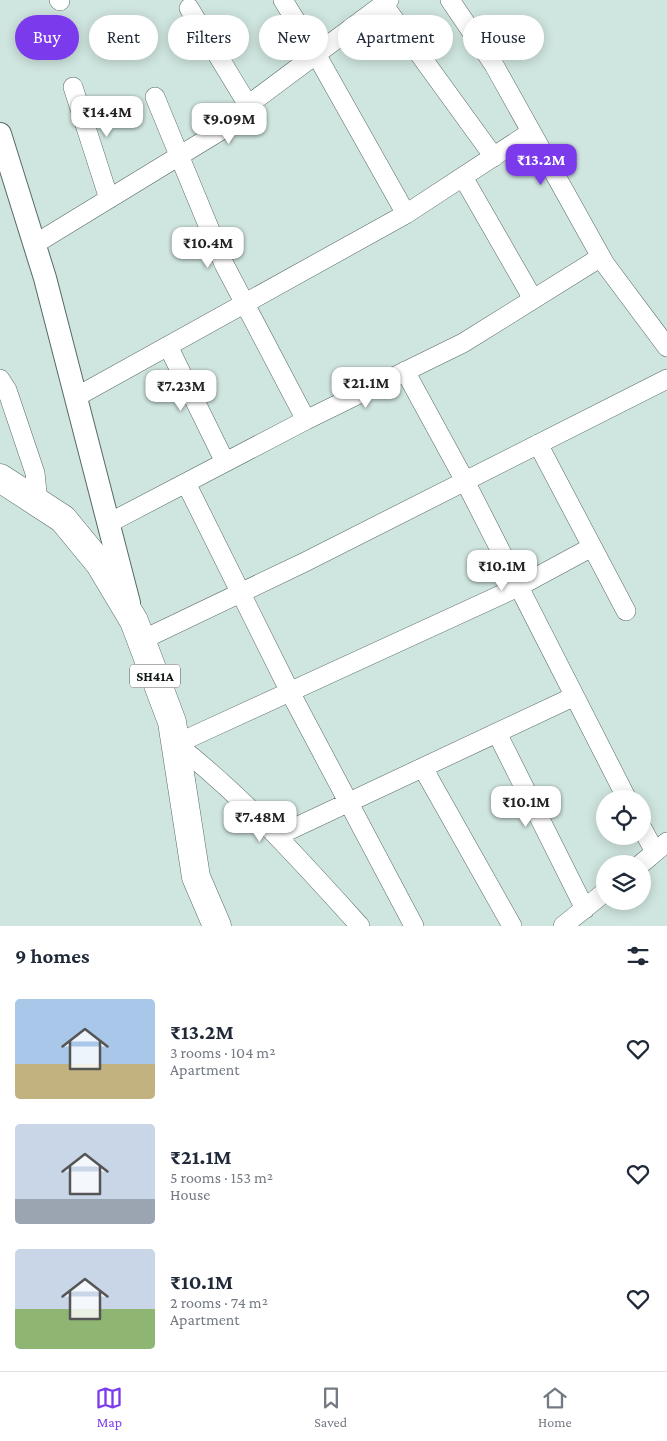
<!DOCTYPE html>
<html lang="en">
<head>
<meta charset="utf-8">
<style>
  body { margin:0; font-family:"Crimson Pro",serif; background:#f6f6f7; color:#1f2937; height:100vh; display:flex; flex-direction:column; font-size:19px; white-space:nowrap }
  * { box-sizing:border-box; margin:0 }
  p { font-size:16px; color:#747a83 }
  .icon { flex:none; width:28px; height:28px; fill:none; stroke:currentColor; stroke-width:2; stroke-linecap:round; stroke-linejoin:round }
  .map { position:relative; height:926px; overflow:hidden }
  .drawer { display:flex; flex-direction:column; background:#fff; flex:1 }
  .drawer>* { flex:none }
  .guide { position:absolute; left:15px; top:15px; width:638px; height:45px; display:flex; gap:10px }
  .fabs { position:absolute; left:596px; top:790px; display:grid; gap:10px }
  .fabs a { display:grid; place-items:center; width:55px; height:55px; border-radius:50%; background:#fff; box-shadow:0 2px 12px #0003; font-size:25px }
  .price { position:absolute; translate:-50% -42px; padding:0 11px; border-radius:10px; background:#fff; color:#222; font-size:16px; line-height:32px; filter:drop-shadow(0 1px 2px #0008) }
  .price::after { content:''; position:absolute; left:50%; top:30px; width:15px; height:11px; margin-left:-8px; background:inherit; clip-path:polygon(0 0,100% 0,50% 100%) }
  .price.on { background:#7c3aed; color:#fff }
  ul { padding:0; list-style:none }
  li { display:flex; align-items:center; gap:15px; height:125px; padding:0 15px }
  li span { display:grid; place-items:center; flex:none; width:140px; height:100px; border-radius:5px; color:#555 }
  li>.icon { margin-inline-start:auto }
  span .icon { width:60px; height:60px; fill:#fffc; stroke-width:1 }
  li b { font-size:21px }
  h2 { display:flex; justify-content:space-between; align-items:center; height:60px; padding:0 15px; font-size:21px }
  .chip { padding:0 18px; border-radius:22px; background:#fff; box-shadow:0 2px 12px #0003; font-size:18px; line-height:45px }
  .chip.on { background:#7c3aed; color:#fff }
  .tab-bar { display:flex; justify-content:space-around; align-items:center; height:70px; border-top:1px solid #e0e1e3; background:#fff; font-size:14px; color:#747a83 }
  .tab-bar a { display:grid; justify-items:center; gap:2px }
  .tab-bar .on { color:#7c3aed }
  .map>svg:first-child { display:block }
  .lines { fill:none; stroke-linecap:round; stroke-linejoin:round }
  .minor-casing { stroke:#566965; stroke-width:20 }
  .tertiary-casing { stroke:#566965; stroke-width:24 }
  .primary-casing { stroke:#566965; stroke-width:29 }
  .minor { stroke:#fff; stroke-width:19 }
  .tertiary { stroke:#fff; stroke-width:22 }
  .primary { stroke:#fff; stroke-width:28 }
  .labels { text-anchor:middle; stroke-width:5; stroke-linejoin:round; paint-order:stroke }
  .shield { fill:#fff; stroke:#585e5d; stroke-width:1 }
  .shield-label { font-size:14px; font-weight:bold; fill:#111917 }
</style>
</head>
<body>
<div class="map">
<svg width="667" height="926" viewBox="0 0 667 926">
  <rect width="100%" height="100%" fill="#cfe5df"/>
  <g class="lines">
    <defs>
      <path id="minor" d="M 59,0 L 60,1
        M 283,0 L 316,54 L 406,214
        M 450,0 L 494,65 L 605,264 L 667,347
        M 383,4 L 494,157
        M 189,8 L 248,105
        M 73,87 L 109,199
        M 155,97 L 224,264 L 306,420
        M 463,177 L 533,299
        M 35,244 L 251,112 L 248,105 L 389,0
        M 168,346 L 225,462
        M 405,371 L 465,481 L 627,799
        M 0,379 L 7,390 L 35,473 L 38,502
        M 76,397 L 406,214 L 531,132
        M 538,444 L 626,611
        M 186,483 L 290,692 L 414,926
        M 109,523 L 306,420 L 463,343 L 601,257
        M 142,640 L 305,562 L 667,379
        M 497,733 L 585,909
        M 423,768 L 512,926
        M 642,828 L 655,852
        M 277,836 L 573,697
        M 641,864 L 667,842
        M 360,926 C 302,862 244,797 176,744 L 518,587 L 592,547
        M 563,926 L 605,892"/>
      <path id="tertiary" d="M 0,134 L 45,278 L 129,603"/>
      <path id="primary" d="M 0,478 L 63,519 L 100,564 L 134,621 L 172,722 L 196,877 L 217,926"/>
    </defs>
    <use href="#minor" class="minor-casing"/>
    <use href="#tertiary" class="tertiary-casing"/>
    <use href="#primary" class="primary-casing"/>
    <use href="#minor" class="minor"/>
    <use href="#tertiary" class="tertiary"/>
    <use href="#primary" class="primary"/>
  </g>
  <g class="labels">
    <rect class="shield" x="130" y="664.5" width="50" height="23" rx="4"/>
    <g class="shield-label">
      <text x="155" y="681">SH41A</text>
    </g>
  </g>
</svg>
<div class="fabs">
<a><svg class="icon" aria-label="locate" viewBox="0 0 24 24"><circle cx="12" cy="12" r="6"/><path d="M12 2v4M12 18v4M2 12h4M18 12h4"/></svg></a>
<a><svg class="icon" aria-label="layers" viewBox="0 0 24 24"><path d="M12 4l9 5-9 5-9-5zM3 14l9 5 9-5"/></svg></a>
</div>
<b class="price" style="left:107px;top:138px">₹14.4M</b>
<b class="price" style="left:229px;top:145px">₹9.09M</b>
<b class="price on" style="left:541px;top:186px">₹13.2M</b>
<b class="price" style="left:208px;top:269px">₹10.4M</b>
<b class="price" style="left:366px;top:409px">₹21.1M</b>
<b class="price" style="left:181px;top:412px">₹7.23M</b>
<b class="price" style="left:502px;top:592px">₹10.1M</b>
<b class="price" style="left:526px;top:828px">₹10.1M</b>
<b class="price" style="left:260px;top:843px">₹7.48M</b>
<div class="guide">
<a class="chip on">Buy</a>
<a class="chip">Rent</a>
<a class="chip">Filters</a>
<a class="chip">New</a>
<a class="chip">Apartment</a>
<a class="chip">House</a>
</div>
</div>
<section class="drawer">
<h2>9 homes<svg class="icon" aria-label="filters" viewBox="0 0 24 24"><path d="M4 7h16M4 17h16"/><circle cx="9" cy="7" r="2"/><circle cx="15" cy="17" r="2"/></svg></h2>
<ul>
<li><span style="background:linear-gradient(#a9c7e8 65%,#c2b280 0)"><svg class="icon" aria-label="home" viewBox="0 0 24 24"><path d="M3 11l9-7 9 7M6 9v11h12V9"/></svg></span><div><b>₹13.2M</b><p>3 rooms · 104 m²</p><p>Apartment</p></div><svg class="icon" aria-label="heart" viewBox="0 0 24 24"><path d="M12 20l-8-8c-3-5 5-10 8-4 3-6 11-1 8 4z"/></svg></li>
<li><span style="background:linear-gradient(#c9d6e8 75%,#9aa5b1 0)"><svg class="icon" aria-label="home" viewBox="0 0 24 24"><path d="M3 11l9-7 9 7M6 9v11h12V9"/></svg></span><div><b>₹21.1M</b><p>5 rooms · 153 m²</p><p>House</p></div><svg class="icon" aria-label="heart" viewBox="0 0 24 24"><path d="M12 20l-8-8c-3-5 5-10 8-4 3-6 11-1 8 4z"/></svg></li>
<li><span style="background:linear-gradient(#c9d6e8 60%,#8fb573 0)"><svg class="icon" aria-label="home" viewBox="0 0 24 24"><path d="M3 11l9-7 9 7M6 9v11h12V9"/></svg></span><div><b>₹10.1M</b><p>2 rooms · 74 m²</p><p>Apartment</p></div><svg class="icon" aria-label="heart" viewBox="0 0 24 24"><path d="M12 20l-8-8c-3-5 5-10 8-4 3-6 11-1 8 4z"/></svg></li>
</ul>
</section>
<nav class="tab-bar">
<a class="on"><svg class="icon" aria-label="map" viewBox="0 0 24 24"><path d="M3 6l6-2 6 2 6-2v14l-6 2-6-2-6 2zM9 4v14M15 6v14"/></svg>Map</a>
<a><svg class="icon" aria-label="saved" viewBox="0 0 24 24"><path d="M7 4h10v16l-5-4-5 4z"/></svg>Saved</a>
<a><svg class="icon" aria-label="home" viewBox="0 0 24 24"><path d="M3 11l9-7 9 7M6 9v11h12V9"/></svg>Home</a>
</nav>
</body>
</html>
